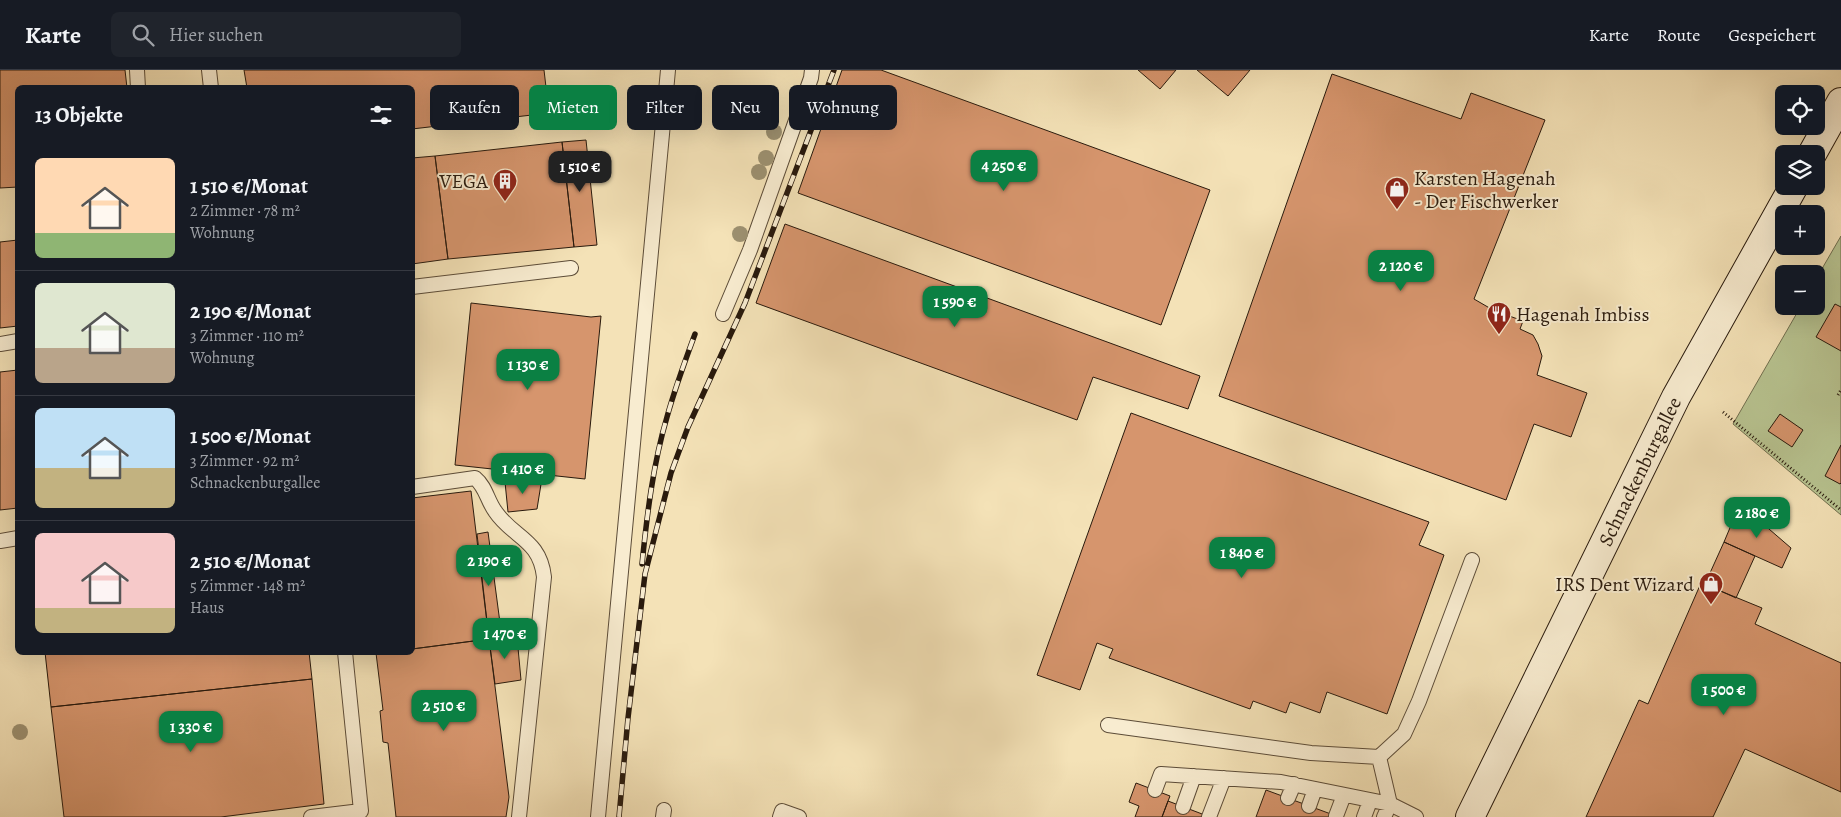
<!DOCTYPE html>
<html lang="de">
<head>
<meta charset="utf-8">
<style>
  body { margin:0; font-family:Alegreya,serif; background:#20242c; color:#f1f3f6; height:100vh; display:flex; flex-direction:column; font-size:19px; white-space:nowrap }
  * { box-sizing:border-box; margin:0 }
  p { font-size:16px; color:#9ea1a6 }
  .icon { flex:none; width:28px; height:28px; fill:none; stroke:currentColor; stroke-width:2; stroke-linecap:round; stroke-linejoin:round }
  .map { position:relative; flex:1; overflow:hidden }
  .details { position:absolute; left:15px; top:15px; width:400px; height:570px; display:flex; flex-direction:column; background:#171b24; border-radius:8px; box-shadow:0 5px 20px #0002 }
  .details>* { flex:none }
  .hud { position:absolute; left:430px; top:15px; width:475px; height:45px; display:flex; gap:10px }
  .buttons { position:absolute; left:1775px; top:15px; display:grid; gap:10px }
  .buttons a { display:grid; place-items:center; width:50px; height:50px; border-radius:8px; background:#171b24; box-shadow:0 5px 20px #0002; font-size:25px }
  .price { position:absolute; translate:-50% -42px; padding:0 11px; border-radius:10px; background:#0b8043; color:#fff; font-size:16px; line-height:32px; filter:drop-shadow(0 1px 2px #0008) }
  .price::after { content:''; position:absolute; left:50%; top:30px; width:15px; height:11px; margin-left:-8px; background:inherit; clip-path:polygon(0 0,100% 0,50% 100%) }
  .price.on { background:#222; color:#fff }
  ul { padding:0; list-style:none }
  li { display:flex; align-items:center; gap:15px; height:125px; padding:0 20px }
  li+li { border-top:1px solid #363941 }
  li span { display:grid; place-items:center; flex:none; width:140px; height:100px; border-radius:8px; color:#555 }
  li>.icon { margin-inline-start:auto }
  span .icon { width:60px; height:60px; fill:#fffc; stroke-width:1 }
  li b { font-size:21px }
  h2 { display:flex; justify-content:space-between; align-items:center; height:60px; padding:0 20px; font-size:21px }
  .chip { padding:0 18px; border-radius:8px; background:#171b24; box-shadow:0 5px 20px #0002; font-size:18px; line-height:45px }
  .chip.on { background:#0b8043; color:#fff }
  header { display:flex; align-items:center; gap:30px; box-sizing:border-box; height:70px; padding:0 25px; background:#171b24; border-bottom:1px solid #363941 }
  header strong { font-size:24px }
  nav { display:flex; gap:28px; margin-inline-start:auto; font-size:18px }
  .search { width:350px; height:45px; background:#20242c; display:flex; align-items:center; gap:12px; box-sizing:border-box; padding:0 18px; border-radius:8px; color:#9ea1a6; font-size:19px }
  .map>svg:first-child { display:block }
  .green { fill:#b8c491; stroke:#706f4f }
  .building { fill:#d6956d; stroke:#291a0d }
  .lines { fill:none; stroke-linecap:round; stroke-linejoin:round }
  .service-casing { stroke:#5c4c38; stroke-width:16 }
  .secondary-casing { stroke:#291a0d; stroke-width:30 }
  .path { stroke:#291a0d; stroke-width:3; stroke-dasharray:1 2.5; stroke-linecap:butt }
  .service { stroke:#f8ecd0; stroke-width:14 }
  .secondary { stroke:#f8ecd0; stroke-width:28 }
  .rail-casing { stroke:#291a0d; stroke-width:5.5 }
  .rail { stroke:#f8ecd0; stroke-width:4; stroke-dasharray:11; stroke-linecap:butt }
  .tree { fill:#9c9070 }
  .labels { text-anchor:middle; stroke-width:4; stroke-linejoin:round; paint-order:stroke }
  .poi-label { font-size:20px; fill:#291a0d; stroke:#f8ecd0; text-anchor:start }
  .street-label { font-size:20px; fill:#291a0d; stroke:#f8ecd0 }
</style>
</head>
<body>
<header>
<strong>Karte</strong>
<div class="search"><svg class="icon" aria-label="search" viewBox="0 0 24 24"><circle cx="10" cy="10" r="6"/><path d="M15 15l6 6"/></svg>Hier suchen</div>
<nav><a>Karte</a><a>Route</a><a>Gespeichert</a></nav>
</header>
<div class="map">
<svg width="1841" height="747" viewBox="0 0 1841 747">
  <rect width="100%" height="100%" fill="#f4e2b7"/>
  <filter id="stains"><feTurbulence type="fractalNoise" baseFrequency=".004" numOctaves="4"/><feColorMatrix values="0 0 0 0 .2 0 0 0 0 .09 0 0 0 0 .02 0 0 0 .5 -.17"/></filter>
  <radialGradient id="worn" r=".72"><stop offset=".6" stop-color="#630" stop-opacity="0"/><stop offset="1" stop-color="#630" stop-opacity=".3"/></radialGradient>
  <path class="green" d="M 1841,166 L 1841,445 L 1733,354 L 1801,236 L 1816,236 L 1816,209 Z"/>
  <path class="building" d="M 0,0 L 125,0 L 127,18 L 18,18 L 18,117 L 0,118 Z
    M 244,0 L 544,0 L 549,43 L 412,59 L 412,18 L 247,18 Z
    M 842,0 L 881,0 L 1210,120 L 1161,255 L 798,123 Z
    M 1138,0 L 1176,0 L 1160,19 Z
    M 1197,0 L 1250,0 L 1228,26 Z
    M 1332,4 L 1461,49 L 1471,23 L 1545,50 L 1474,229 L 1493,240 L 1523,251 L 1520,259 L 1533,265 L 1538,274 L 1542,286 L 1537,305 L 1587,323 L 1571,367 L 1534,354 L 1506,430 L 1219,326 Z
    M 586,70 L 597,175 L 574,177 L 562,72 Z
    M 562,72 L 574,177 L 448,189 L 435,86 Z
    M 435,86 L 448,189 L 412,194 L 412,88 Z
    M 785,154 L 1200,306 L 1188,339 L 1093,307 L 1077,350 L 756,233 Z
    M 18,170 L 18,256 L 0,258 L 0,172 Z
    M 471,233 L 591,247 L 601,246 L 585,409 L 455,395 Z
    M 1835,234 L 1841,237 L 1841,281 L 1816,267 Z
    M 18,300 L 18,438 L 0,440 L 0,302 Z
    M 1131,343 L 1429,452 L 1419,475 L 1444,485 L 1387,644 L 1327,622 L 1320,643 L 1290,632 L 1286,643 L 1253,631 L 1250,639 L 1109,588 L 1113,579 L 1097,573 L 1080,620 L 1037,605 Z
    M 1780,344 L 1803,360 L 1792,377 L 1768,361 Z
    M 1841,375 L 1841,413 L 1840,414 L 1825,406 Z
    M 542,408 L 537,439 L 508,442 L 505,412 Z
    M 471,421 L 489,569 L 412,579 L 412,428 Z
    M 1740,434 L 1791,478 L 1782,498 L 1724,472 Z
    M 488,462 L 502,568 L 489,569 L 477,464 Z
    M 1724,472 L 1755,486 L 1736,528 L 1705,514 Z
    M 1701,513 L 1762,538 L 1755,554 L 1841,593 L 1841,722 L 1745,679 L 1713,747 L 1586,747 L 1639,630 L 1648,634 Z
    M 517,567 L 521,610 L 495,614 L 489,569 Z
    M 489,569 L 509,727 L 506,747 L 396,747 L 388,673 L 383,672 L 380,641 L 383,640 L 376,583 L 412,582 L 412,579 Z
    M 45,582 L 309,582 L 312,609 L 51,637 Z
    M 312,609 L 324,734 L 221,747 L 64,747 L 51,637 Z
    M 1136,713 L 1170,726 L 1162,747 L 1135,747 L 1139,736 L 1129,732 Z
    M 1266,720 L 1339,747 L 1256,747 Z
    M 1168,731 L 1210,747 L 1162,747 Z"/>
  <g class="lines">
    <defs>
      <path id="service" d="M 137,0 L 138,18
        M 209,0 L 211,18
        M 412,217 L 571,198
        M 723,244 L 750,180 L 811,8 L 812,0
        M 0,274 L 18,271
        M 412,417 L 475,408 C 486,417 487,430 495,441 C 513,468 540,469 544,507 L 519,747
        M 0,471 L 18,468
        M 1108,655 L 1311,683 L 1379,687 L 1390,734 L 1384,747
        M 1379,687 L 1404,664 L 1419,631 L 1472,490
        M 1155,720 L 1161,704 L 1281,712 L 1390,734 L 1416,747
        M 1288,728 L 1294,714
        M 1309,736 L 1315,719
        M 1183,737 L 1194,706
        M 1336,746 L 1344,725
        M 311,747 L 361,741 L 345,582
        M 598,747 L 668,0
        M 663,747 L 664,740
        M 780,747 L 782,741 L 799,747
        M 1209,747 L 1224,708
        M 1364,747 L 1370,731"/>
      <g id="secondary">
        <path d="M 1812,84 L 1841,32"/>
        <path id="s1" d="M 1470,747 L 1676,327 L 1794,116"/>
      </g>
    </defs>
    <use href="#service" class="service-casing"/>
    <use href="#secondary" class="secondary-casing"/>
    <path class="path" d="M 1838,325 L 1841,320
      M 1723,342 L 1841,440"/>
    <use href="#service" class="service"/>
    <use href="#secondary" class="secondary"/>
    <defs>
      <path id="rail" d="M 642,494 C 647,445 653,394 667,347 C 675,318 685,291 695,264
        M 619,747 L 628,648 L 645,504 L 671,403 L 688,357 L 745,233 L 834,0"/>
    </defs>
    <use href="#rail" class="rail-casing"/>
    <use href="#rail" class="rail"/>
  </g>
  <g class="tree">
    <circle cx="774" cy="62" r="8"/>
    <circle cx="766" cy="88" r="8"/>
    <circle cx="759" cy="102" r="8"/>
    <circle cx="740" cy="164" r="8"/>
    <circle cx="20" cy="662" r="8"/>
  </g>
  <defs>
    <symbol id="building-pin" viewBox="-11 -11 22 30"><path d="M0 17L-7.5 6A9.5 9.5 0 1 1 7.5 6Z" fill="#8f2418" stroke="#f8ecd0"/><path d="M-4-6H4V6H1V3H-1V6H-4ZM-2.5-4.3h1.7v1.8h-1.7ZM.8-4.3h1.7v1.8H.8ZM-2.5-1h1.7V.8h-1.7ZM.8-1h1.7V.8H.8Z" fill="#fff"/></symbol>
    <symbol id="shop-pin" viewBox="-11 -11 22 30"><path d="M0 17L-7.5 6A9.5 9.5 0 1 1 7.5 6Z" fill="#8f2418" stroke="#f8ecd0"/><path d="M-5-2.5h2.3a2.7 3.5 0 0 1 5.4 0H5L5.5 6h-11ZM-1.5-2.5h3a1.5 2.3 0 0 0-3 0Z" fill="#fff"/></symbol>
    <symbol id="restaurant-pin" viewBox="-11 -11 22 30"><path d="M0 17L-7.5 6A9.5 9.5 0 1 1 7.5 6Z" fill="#8f2418" stroke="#f8ecd0"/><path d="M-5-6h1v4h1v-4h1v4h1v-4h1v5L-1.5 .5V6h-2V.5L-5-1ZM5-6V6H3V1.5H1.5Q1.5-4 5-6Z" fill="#fff"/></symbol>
  </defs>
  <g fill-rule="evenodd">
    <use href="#building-pin" x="491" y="97" width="28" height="38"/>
    <use href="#shop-pin" x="1383" y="105" width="28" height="38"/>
    <use href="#restaurant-pin" x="1485" y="230" width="28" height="38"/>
    <use href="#shop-pin" x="1697" y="500" width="28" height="38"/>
  </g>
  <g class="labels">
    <g class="poi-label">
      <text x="1414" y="115">Karsten Hagenah<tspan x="1414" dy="23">- Der Fischwerker</tspan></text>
      <text x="488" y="118" text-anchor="end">VEGA</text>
      <text x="1516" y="251">Hagenah Imbiss</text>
      <text x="1694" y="521" text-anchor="end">IRS Dent Wizard</text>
    </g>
    <g class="street-label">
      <text dy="7" stroke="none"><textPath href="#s1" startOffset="385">Schnackenburgallee</textPath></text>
    </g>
  </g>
  <rect width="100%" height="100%" filter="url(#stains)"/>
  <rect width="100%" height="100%" fill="url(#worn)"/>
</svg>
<div class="buttons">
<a><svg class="icon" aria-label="locate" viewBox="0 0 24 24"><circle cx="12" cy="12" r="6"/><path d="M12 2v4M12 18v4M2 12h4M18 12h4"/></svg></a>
<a><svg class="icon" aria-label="layers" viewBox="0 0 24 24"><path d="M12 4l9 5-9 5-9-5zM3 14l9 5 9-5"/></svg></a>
<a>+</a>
<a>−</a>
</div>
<b class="price" style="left:1004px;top:122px">4 250 €</b>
<b class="price on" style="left:580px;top:123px">1 510 €</b>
<b class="price" style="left:1401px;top:222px">2 120 €</b>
<b class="price" style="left:955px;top:258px">1 590 €</b>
<b class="price" style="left:528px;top:321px">1 130 €</b>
<b class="price" style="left:523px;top:425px">1 410 €</b>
<b class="price" style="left:1757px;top:469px">2 180 €</b>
<b class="price" style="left:1242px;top:509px">1 840 €</b>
<b class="price" style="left:489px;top:517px">2 190 €</b>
<b class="price" style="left:505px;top:590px">1 470 €</b>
<b class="price" style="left:1724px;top:646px">1 500 €</b>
<b class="price" style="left:444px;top:662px">2 510 €</b>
<b class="price" style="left:191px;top:683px">1 330 €</b>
<div class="hud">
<a class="chip">Kaufen</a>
<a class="chip on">Mieten</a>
<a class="chip">Filter</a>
<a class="chip">Neu</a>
<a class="chip">Wohnung</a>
</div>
<section class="details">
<h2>13 Objekte<svg class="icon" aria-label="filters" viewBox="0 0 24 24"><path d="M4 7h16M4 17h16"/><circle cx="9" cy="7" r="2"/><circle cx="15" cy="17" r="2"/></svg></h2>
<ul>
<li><span style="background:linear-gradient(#ffd9b3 75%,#8fb573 0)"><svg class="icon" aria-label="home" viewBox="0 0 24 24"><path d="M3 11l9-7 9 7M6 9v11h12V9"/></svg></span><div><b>1 510 €/Monat</b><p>2 Zimmer · 78 m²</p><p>Wohnung</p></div></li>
<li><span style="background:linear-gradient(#dfe7d0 65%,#b9a48a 0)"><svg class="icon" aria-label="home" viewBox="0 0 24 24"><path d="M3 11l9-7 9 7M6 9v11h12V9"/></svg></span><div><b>2 190 €/Monat</b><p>3 Zimmer · 110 m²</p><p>Wohnung</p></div></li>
<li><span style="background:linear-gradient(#bfe0f5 60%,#c2b280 0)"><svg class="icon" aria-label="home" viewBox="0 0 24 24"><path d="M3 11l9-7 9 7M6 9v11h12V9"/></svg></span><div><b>1 500 €/Monat</b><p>3 Zimmer · 92 m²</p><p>Schnackenburgallee</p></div></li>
<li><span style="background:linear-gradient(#f6c9c9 75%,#c2b280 0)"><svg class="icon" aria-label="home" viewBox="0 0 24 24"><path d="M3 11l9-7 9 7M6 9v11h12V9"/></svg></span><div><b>2 510 €/Monat</b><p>5 Zimmer · 148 m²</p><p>Haus</p></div></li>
</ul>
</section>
</div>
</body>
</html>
